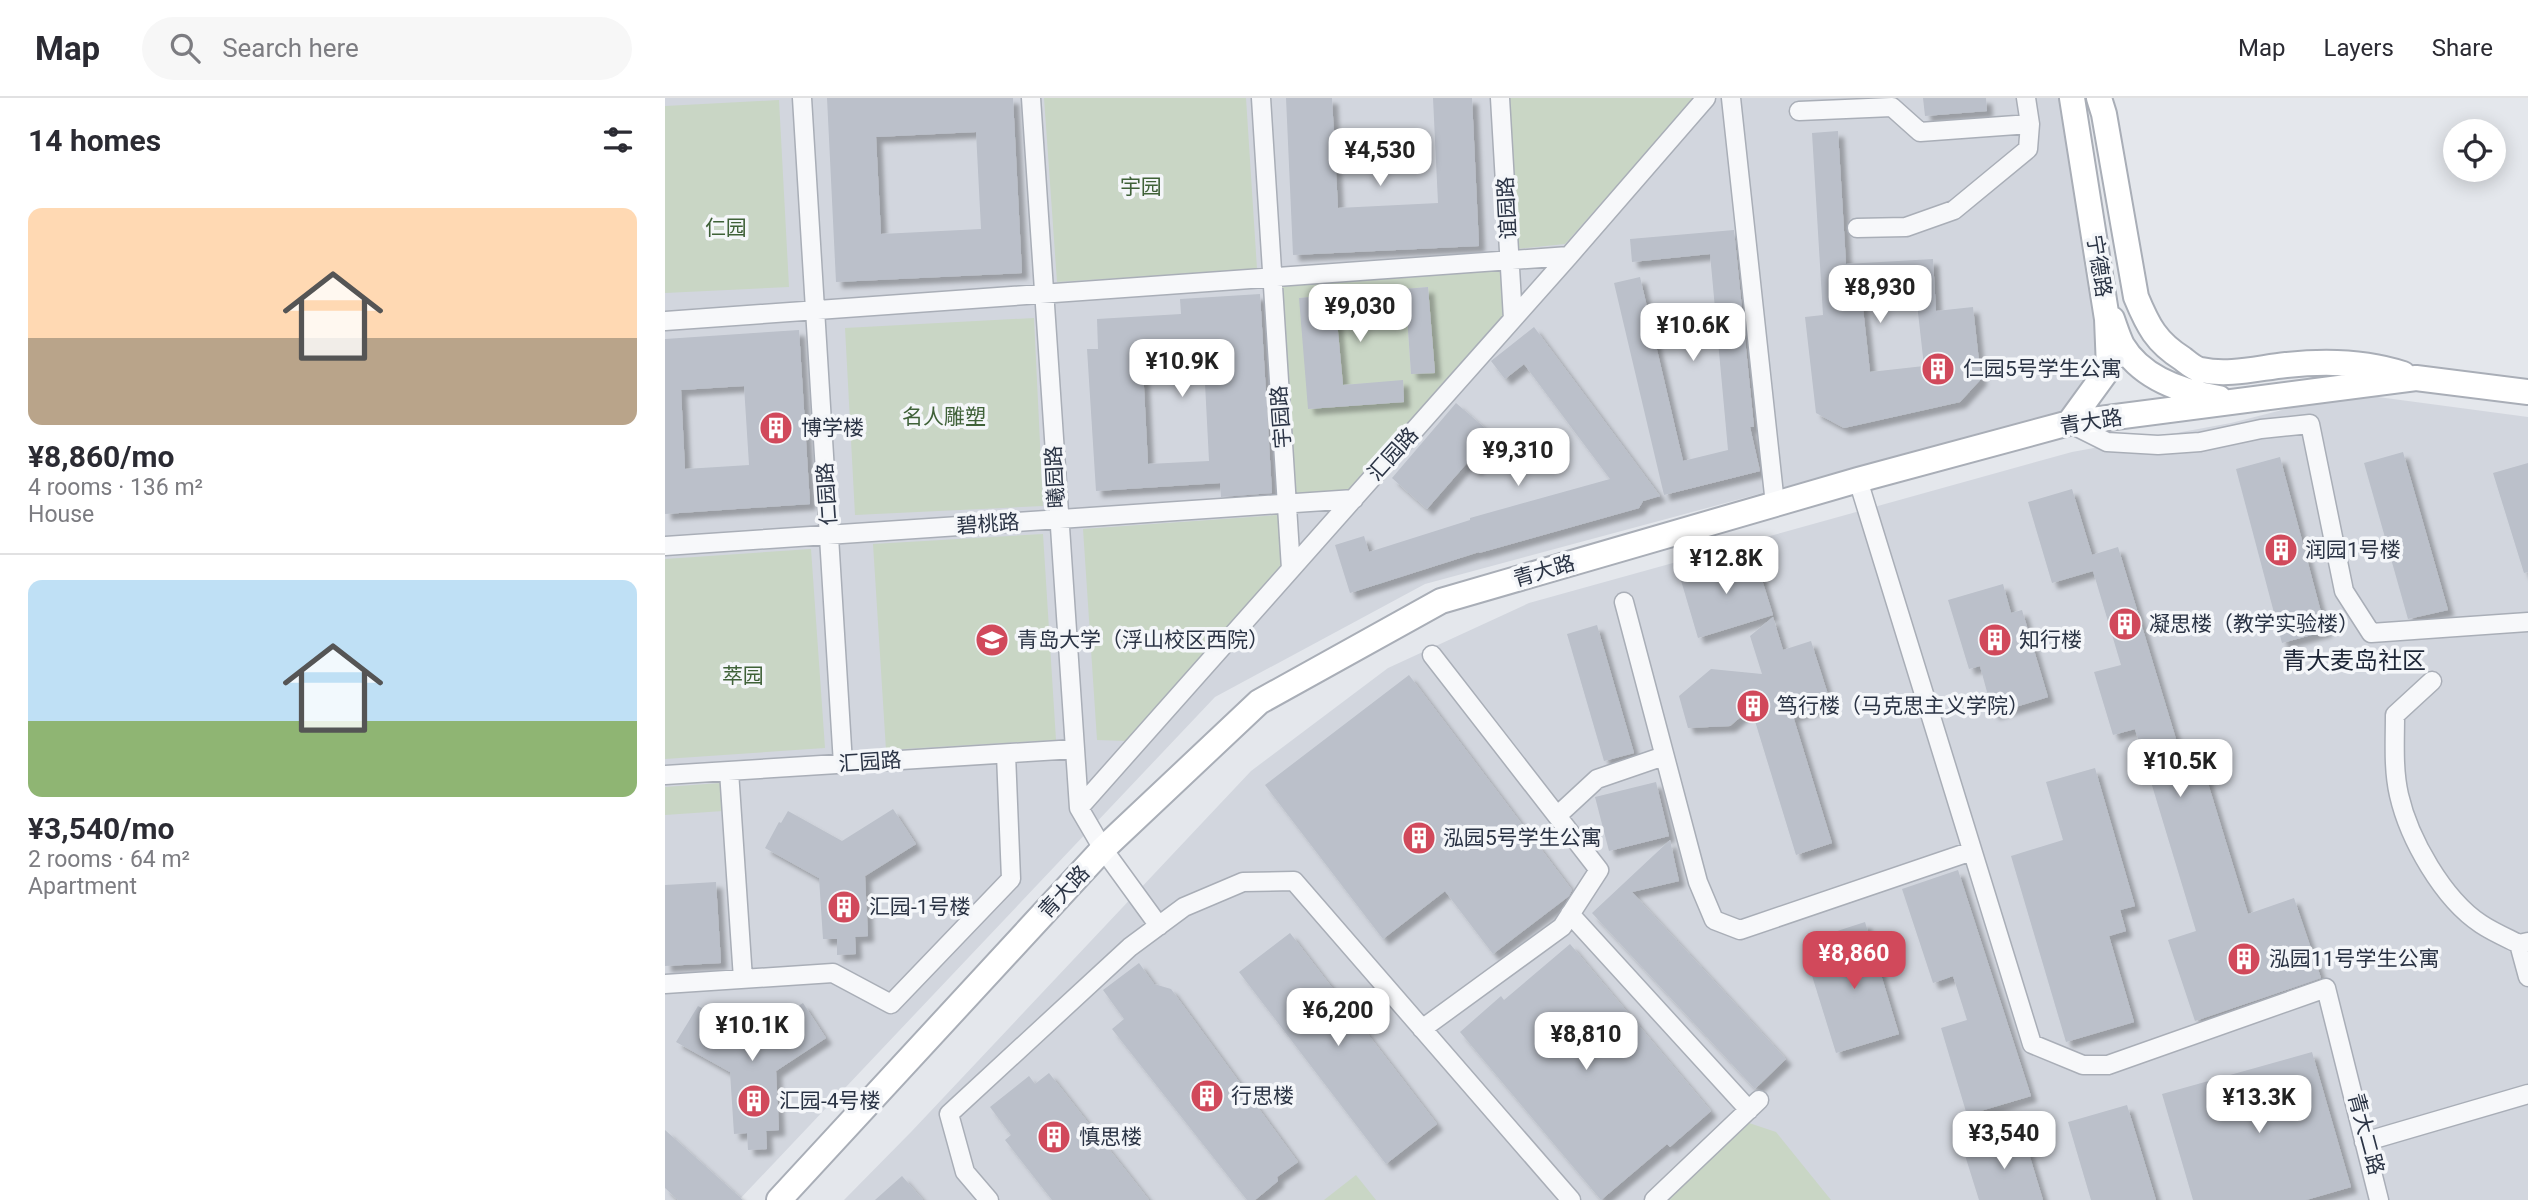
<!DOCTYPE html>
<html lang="en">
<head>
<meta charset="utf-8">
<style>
  body { margin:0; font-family:Roboto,"Noto Sans SC",sans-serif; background:#f7f7f7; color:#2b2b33; height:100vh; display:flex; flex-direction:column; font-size:26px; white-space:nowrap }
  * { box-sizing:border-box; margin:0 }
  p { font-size:23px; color:#7c7c81 }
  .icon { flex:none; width:38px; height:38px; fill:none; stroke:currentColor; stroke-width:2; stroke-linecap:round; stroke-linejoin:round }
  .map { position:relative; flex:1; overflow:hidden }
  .details { display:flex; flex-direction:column; background:#fff; width:665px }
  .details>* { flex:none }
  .fabs { position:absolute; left:1778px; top:21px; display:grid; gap:14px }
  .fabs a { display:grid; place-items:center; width:63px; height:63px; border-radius:50%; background:#fff; box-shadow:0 4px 18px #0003; font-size:35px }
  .price { position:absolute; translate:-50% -60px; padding:0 16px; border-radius:14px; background:#fff; color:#222; font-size:23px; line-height:46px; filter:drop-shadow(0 2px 4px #0008) }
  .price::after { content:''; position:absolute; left:50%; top:42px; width:21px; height:16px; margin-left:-10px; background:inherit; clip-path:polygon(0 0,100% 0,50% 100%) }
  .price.active { background:#d1495b; color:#fff }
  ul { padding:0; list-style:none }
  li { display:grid; align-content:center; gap:14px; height:371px; padding:0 28px }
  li+li { border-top:2px solid #e1e1e2 }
  li span { display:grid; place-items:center; height:217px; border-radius:14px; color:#555 }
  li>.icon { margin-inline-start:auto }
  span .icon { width:126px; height:126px; fill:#fffc; stroke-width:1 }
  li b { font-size:30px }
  h2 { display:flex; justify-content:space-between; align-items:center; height:84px; padding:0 28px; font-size:30px }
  header { display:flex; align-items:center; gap:42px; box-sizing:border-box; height:98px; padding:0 35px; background:#fff; border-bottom:2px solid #e1e1e2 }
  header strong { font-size:33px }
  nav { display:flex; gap:38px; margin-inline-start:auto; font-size:24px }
  .search { width:490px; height:63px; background:#f7f7f7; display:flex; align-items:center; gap:18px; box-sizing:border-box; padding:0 24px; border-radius:38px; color:#7c7c81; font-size:26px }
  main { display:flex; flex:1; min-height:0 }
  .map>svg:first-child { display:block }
  .built { fill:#d2d6de }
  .green { fill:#c9d6c5; fill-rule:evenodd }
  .building { fill:#bbc0ca; fill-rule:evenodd; filter:url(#shadow) }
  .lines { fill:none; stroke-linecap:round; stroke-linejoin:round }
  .street-casing { stroke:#a9aeb7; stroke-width:21 }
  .secondary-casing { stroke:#a9aeb7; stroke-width:28 }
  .street { stroke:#f7f8fa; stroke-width:18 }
  .secondary { stroke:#fff; stroke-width:24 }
  .labels { text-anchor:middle; stroke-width:7; stroke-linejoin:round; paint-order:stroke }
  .park-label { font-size:21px; fill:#3f6138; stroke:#f4f6f9 }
  .street-label { font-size:21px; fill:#2b3445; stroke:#f4f6f9 }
  .poi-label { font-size:21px; fill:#2b3445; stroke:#f4f6f9; text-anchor:start }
  .quarter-label { font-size:24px; fill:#1d2536; stroke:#f4f6f9 }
</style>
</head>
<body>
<header>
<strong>Map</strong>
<div class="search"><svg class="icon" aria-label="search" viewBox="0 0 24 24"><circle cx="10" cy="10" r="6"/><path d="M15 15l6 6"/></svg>Search here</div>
<nav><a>Map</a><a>Layers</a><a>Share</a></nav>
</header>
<main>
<section class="details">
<h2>14 homes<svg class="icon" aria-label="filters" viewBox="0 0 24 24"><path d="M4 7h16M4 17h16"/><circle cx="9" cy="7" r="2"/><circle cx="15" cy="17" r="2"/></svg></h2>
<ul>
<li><span style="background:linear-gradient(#ffd9b3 60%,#b9a48a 0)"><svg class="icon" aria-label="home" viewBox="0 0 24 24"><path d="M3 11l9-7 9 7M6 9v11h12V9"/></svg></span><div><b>¥8,860/mo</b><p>4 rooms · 136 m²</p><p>House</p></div></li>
<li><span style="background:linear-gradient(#bfe0f5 65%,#8fb573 0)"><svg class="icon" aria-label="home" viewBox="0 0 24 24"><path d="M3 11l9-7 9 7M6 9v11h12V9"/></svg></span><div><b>¥3,540/mo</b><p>2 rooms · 64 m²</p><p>Apartment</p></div></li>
</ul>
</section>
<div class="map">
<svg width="1863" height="1102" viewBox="0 0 1863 1102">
  <defs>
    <filter id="shadow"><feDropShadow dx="6" dy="6" stdDeviation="2" flood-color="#0004"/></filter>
  </defs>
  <rect width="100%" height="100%" fill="#e4e7ec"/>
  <path class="built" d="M 0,0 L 1394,0 L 1423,129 L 1434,268 L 1402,313 L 760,486 L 550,599 L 74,1102 L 0,1102 Z
    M 1683,295 L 1863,319 L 1863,1102 L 179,1102 L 246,1034 L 586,673 L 723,570 L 864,505 L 1407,354 L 1566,325 Z"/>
  <path class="green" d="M 379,0 L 581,0 L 592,171 L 392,184 Z
    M 845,0 L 1030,0 L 900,146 L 852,151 Z
    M 114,2 L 124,189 L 0,195 L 0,8 Z
    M 838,169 L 841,219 L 686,393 L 628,397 L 615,186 ZM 763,189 L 770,274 L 746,276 L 742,217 L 672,223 L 678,287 L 738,283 L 739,304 L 644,311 L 635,200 Z
    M 369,220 L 378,408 L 190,417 L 180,230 Z
    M 613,417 L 617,467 L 461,643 L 432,642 L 418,431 Z
    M 378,436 L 391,642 L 221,652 L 208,446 Z
    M 146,451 L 160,650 L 0,661 L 0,461 Z
    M 56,685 L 58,713 L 0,717 L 0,689 Z
    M 1081,1024 L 1111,1034 L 1166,1102 L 1000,1102 Z
    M 691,1077 L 711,1102 L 659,1102 Z"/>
  <path class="building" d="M 162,0 L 348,0 L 357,175 L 171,184 ZM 311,34 L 316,131 L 216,136 L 211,39 Z
    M 621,0 L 667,0 L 673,110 L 773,105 L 768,0 L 807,0 L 814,148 L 628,157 Z
    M 1258,0 L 1321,0 L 1322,13 L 1260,18 Z
    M 1173,33 L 1181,166 L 1268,161 L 1271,213 L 1308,209 L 1316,281 L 1295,304 L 1179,330 L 1151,315 L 1140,219 L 1158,217 L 1147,35 ZM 1250,188 L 1259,268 L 1205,274 L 1196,192 Z
    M 1069,132 L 1089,329 L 1085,329 L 1095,373 L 999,397 L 949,185 L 975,179 L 1018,363 L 1063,352 L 1045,156 L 967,164 L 965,141 Z
    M 763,189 L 770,275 L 746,276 L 742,217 L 672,223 L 678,287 L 738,282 L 739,304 L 643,311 L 634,200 Z
    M 595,196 L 607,395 L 556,399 L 555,385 L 431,393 L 422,251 L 433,251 L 432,221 L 516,216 L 515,201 ZM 539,266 L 544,363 L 483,366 L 478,270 Z
    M 869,229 L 995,398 L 978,403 L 974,410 L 814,455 L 814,454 L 685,495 L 670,447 L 699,438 L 704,454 L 805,422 L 805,420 L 945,381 L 859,266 L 840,281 L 826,263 Z
    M 134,232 L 145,406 L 0,416 L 0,241 ZM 79,288 L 84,367 L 20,371 L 16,292 Z
    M 791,305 L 835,343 L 810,372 L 802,365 L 762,411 L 727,380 Z
    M 1738,354 L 1783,512 L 1743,521 L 1699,365 Z
    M 1615,359 L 1661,533 L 1617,545 L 1571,371 Z
    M 1863,365 L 1863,474 L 1859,475 L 1828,375 Z
    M 1407,391 L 1427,457 L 1453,449 L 1514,651 L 1531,646 L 1583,816 L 1629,800 L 1656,880 L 1530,923 L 1503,842 L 1531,833 L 1470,631 L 1448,637 L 1429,574 L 1456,567 L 1428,473 L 1387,485 L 1363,404 Z
    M 1089,456 L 1108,517 L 1033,540 L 1015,479 Z
    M 1338,486 L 1346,515 L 1357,512 L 1383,599 L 1328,616 L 1315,568 L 1304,571 L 1283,502 Z
    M 1108,519 L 1118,552 L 1146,543 L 1166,606 L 1128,618 L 1167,745 L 1131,757 L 1086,610 L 1065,628 L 1023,630 L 1014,598 L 1046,571 L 1097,576 L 1085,538 Z
    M 932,527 L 969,655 L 939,663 L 902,536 Z
    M 744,577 L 907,792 L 904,798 L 828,856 L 780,793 L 718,841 L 600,687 Z
    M 1430,670 L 1470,808 L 1455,812 L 1461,833 L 1444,838 L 1469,924 L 1401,944 L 1346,758 L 1398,742 L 1381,684 Z
    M 991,684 L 1004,738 L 944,753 L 930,699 Z
    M 228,711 L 251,746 L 200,778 L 203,838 L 190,839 L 191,856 L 172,857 L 172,841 L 158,841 L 154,780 L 100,750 L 114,724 L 116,725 L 123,713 L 177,743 Z
    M 1005,742 L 1014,783 L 967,794 L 1121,961 L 1090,991 L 927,815 Z
    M 1293,772 L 1366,998 L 1302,1017 L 1276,930 L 1302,922 L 1288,878 L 1268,885 L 1237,791 Z
    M 51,784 L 56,865 L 0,868 L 0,787 Z
    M 1200,824 L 1234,936 L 1171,955 L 1144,868 L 1170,860 L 1163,836 Z
    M 625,835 L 772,1026 L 721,1066 L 574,874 Z
    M 905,846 L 1046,1013 L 1005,1049 L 1002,1046 L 936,1102 L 795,934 L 836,898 L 839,902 Z
    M 474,865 L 489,886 L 506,891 L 633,1064 L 612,1079 L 613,1083 L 590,1102 L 582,1102 L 447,931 L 459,921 L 438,892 Z
    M 138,905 L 161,940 L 111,973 L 114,1032 L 101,1033 L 102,1051 L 83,1052 L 82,1035 L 69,1036 L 65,974 L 11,944 L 33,908 L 88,937 Z
    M 1647,954 L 1686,1089 L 1641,1102 L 1528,1102 L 1497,996 Z
    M 384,975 L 484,1102 L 387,1102 L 340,1042 L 346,1037 L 325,1009 L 364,978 L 370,986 Z
    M 1462,1007 L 1491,1102 L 1426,1102 L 1403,1024 Z
    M 0,1032 L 78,1102 L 13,1102 L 0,1090 Z
    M 1358,1036 L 1378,1102 L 1314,1102 L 1299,1054 Z
    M 237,1078 L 258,1102 L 210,1102 Z"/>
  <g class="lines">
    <defs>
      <path id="street" d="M 137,0 L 178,666
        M 366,0 L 414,710 L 438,751 L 494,828
        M 596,0 L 626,471
        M 835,0 L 848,221
        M 1066,0 L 1110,406
        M 1134,13 L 1227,9 L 1255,34 L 1365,26 L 1361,0
        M 1192,130 L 1241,129 L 1289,112 L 1363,51 L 1365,26
        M 0,223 L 904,158
        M 1404,325 L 1442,344 L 1493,347 L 1535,344 L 1596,331 L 1645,326 L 1679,493 L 1706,535 L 1863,524
        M 1193,382 L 1367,946 L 1418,967 L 1443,967 L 1661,890 L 1714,1102
        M 0,448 L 689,401
        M 959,504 L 1033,784 L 1049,822 L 1075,832 L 1307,753
        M 1767,583 L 1730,617 C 1730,643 1728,671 1734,697 C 1744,741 1778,801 1816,826 C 1828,834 1842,840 1854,846
        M 64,673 L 78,881
        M 0,677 L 410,651
        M 414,710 L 904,158 L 1041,0
        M 892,718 L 932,681 L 999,658
        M 905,816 L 1084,1012
        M 1863,844 L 1854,846 L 1863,879
        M 0,886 L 168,875 L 226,906 L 346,781 L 341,656
        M 757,931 L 897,829 L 934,772 L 767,557
        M 1699,1044 L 1863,996
        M 324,1102 L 300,1074 L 284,1016 L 465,849 L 519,809 L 578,784 L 629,783 L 906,1102
        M 989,1102 L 1094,1002"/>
      <path id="secondary" d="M 1434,0 L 1439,16 L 1471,199 C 1483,228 1491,244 1518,261 C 1523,265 1530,271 1536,272 C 1564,278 1593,270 1621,267 C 1658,263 1702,264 1738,276
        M 1447,221 C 1450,229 1453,239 1457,247 C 1477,281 1518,294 1554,300
        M 1404,325 L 1444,270 L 1442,221 L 1407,0
        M 114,1102 L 438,751 L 594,604 L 776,503 L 1193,382 L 1404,325 L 1751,280 L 1863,294"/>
    </defs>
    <use href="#street" class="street-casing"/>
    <use href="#secondary" class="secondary-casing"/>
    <use href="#street" class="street"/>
    <use href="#secondary" class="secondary"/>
  </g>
  <defs>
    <symbol id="building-disc" viewBox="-11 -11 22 22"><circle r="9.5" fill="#d1495b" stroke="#f4f6f9"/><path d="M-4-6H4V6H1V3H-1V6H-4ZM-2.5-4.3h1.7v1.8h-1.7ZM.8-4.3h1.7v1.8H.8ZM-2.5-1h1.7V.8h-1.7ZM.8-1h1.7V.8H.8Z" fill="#fff"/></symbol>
    <symbol id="university-disc" viewBox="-11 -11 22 22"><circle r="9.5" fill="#d1495b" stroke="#f4f6f9"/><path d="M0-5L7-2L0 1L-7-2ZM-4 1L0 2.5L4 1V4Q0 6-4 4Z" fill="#fff"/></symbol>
  </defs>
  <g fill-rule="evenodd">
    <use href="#building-disc" x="1254" y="252" width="38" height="38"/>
    <use href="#building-disc" x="92" y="311" width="38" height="38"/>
    <use href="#building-disc" x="1597" y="433" width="38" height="38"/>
    <use href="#building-disc" x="1441" y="507" width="38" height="38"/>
    <use href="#university-disc" x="308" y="523" width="38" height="38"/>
    <use href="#building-disc" x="1311" y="523" width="38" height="38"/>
    <use href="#building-disc" x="1069" y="589" width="38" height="38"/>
    <use href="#building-disc" x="735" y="721" width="38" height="38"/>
    <use href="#building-disc" x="160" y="790" width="38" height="38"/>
    <use href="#building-disc" x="1560" y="842" width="38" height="38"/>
    <use href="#building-disc" x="523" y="979" width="38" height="38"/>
    <use href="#building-disc" x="70" y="984" width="38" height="38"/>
    <use href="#building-disc" x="370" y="1020" width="38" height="38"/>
  </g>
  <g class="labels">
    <g class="park-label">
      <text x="476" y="96">宇园</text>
      <text x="61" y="137">仁园</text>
      <text x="279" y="326">名人雕塑</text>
      <text x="78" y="585">萃园</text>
    </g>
    <g class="street-label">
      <text transform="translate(842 110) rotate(-93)" y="7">谊园路</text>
      <text transform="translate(1434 168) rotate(81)" y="7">宁德路</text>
      <text transform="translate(616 319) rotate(-94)" y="7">宇园路</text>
      <text transform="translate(1426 324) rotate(-9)" y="7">青大路</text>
      <text transform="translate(728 356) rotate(-48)" y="7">汇园路</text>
      <text transform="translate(390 379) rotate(-93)" y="7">曦园路</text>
      <text transform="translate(162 396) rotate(-94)" y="7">仁园路</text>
      <text transform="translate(323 426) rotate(-4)" y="7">碧桃路</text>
      <text transform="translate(879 473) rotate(-16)" y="7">青大路</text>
      <text transform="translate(205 664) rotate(-4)" y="7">汇园路</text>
      <text transform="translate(399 794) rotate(-47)" y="7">青大路</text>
      <text transform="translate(1701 1036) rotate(75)" y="7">青大二路</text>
    </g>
    <g class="poi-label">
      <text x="1298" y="278">仁园5号学生公寓</text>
      <text x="136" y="337">博学楼</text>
      <text x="1640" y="459">润园1号楼</text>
      <text x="1484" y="533">凝思楼（教学实验楼）</text>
      <text x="352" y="549">青岛大学（浮山校区西院）</text>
      <text x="1354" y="549">知行楼</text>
      <text x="1112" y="615">笃行楼（马克思主义学院）</text>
      <text x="778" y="747">泓园5号学生公寓</text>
      <text x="204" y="816">汇园-1号楼</text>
      <text x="1604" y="868">泓园11号学生公寓</text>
      <text x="566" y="1005">行思楼</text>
      <text x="114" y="1010">汇园-4号楼</text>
      <text x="414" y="1046">慎思楼</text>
    </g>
    <g class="quarter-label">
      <text x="1689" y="571">青大麦岛社区</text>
    </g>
  </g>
</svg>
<div class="fabs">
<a><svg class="icon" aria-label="locate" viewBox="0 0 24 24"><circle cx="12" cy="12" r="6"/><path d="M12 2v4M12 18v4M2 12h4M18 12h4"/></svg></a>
</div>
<b class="price" style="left:715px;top:90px">¥4,530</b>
<b class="price" style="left:1215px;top:227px">¥8,930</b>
<b class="price" style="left:695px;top:246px">¥9,030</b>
<b class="price" style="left:1028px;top:265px">¥10.6K</b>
<b class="price" style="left:517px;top:301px">¥10.9K</b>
<b class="price" style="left:853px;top:390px">¥9,310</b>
<b class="price" style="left:1061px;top:498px">¥12.8K</b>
<b class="price" style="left:1515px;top:701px">¥10.5K</b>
<b class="price active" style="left:1189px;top:893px">¥8,860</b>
<b class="price" style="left:673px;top:950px">¥6,200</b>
<b class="price" style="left:87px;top:965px">¥10.1K</b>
<b class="price" style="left:921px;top:974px">¥8,810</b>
<b class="price" style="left:1594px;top:1037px">¥13.3K</b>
<b class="price" style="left:1339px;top:1073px">¥3,540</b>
</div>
</main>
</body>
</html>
